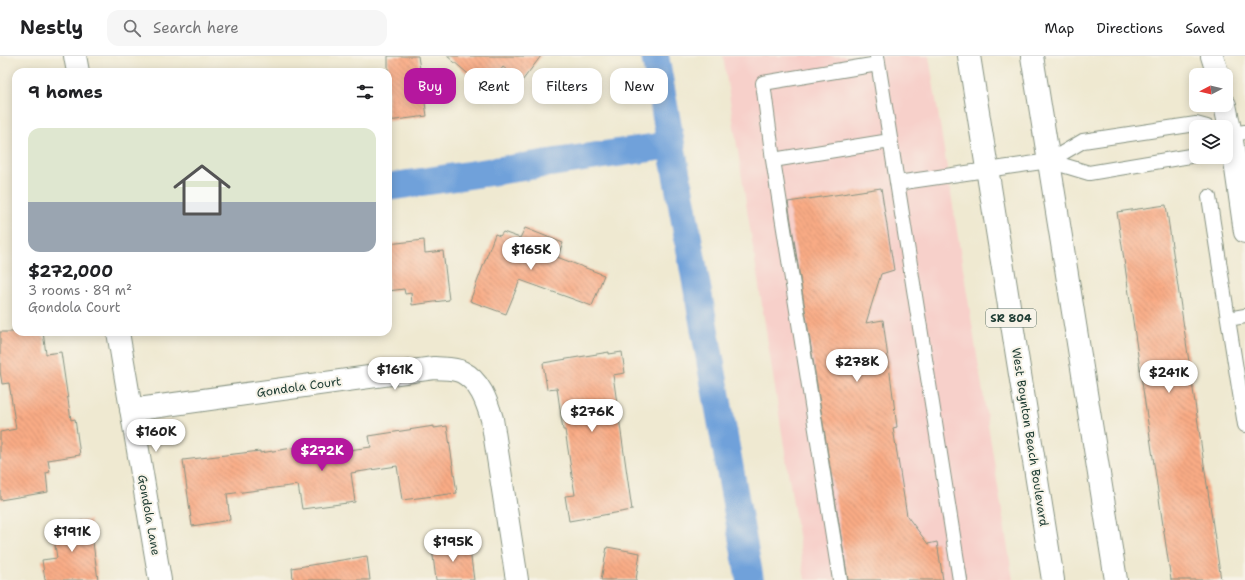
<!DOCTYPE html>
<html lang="en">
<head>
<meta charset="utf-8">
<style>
  body { margin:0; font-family:"Shantell Sans",sans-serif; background:#f6f6f6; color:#202124; height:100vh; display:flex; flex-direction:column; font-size:15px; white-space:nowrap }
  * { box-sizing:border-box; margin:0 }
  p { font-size:13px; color:#757577 }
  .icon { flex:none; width:22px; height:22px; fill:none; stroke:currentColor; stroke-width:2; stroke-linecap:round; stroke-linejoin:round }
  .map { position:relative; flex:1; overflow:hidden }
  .drawer { position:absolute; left:12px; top:12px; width:380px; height:268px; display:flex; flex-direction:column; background:#fff; border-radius:12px; box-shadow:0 2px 10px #0003 }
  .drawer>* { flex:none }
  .banner { position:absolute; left:404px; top:12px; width:380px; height:36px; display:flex; gap:8px }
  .needle { width:26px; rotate:263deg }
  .fabs { position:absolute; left:1189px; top:12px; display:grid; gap:8px }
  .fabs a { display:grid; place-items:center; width:44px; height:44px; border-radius:8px; background:#fff; box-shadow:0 2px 10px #0003; font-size:20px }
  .price { position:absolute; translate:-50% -34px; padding:0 9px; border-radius:14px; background:#fff; color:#222; font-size:13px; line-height:26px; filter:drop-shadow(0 1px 2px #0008) }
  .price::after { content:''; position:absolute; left:50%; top:24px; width:12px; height:9px; margin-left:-6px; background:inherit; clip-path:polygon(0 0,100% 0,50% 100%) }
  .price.selected { background:#b5179e; color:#fff }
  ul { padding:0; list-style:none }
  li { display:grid; align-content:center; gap:8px; height:212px; padding:0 16px }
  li+li { border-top:1px solid #e0e0e0 }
  li span { display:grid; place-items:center; height:124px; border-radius:12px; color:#555 }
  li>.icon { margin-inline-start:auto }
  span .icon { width:72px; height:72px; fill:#fffc; stroke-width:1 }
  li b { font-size:17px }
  h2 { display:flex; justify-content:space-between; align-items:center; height:48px; padding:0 16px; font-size:17px }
  .pill { padding:0 14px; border-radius:12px; background:#fff; box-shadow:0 2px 10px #0003; font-size:14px; line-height:36px }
  .pill.selected { background:#b5179e; color:#fff }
  header { display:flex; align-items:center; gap:24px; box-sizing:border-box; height:56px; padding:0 20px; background:#fff; border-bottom:1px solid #e0e0e0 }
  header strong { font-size:19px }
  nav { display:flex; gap:22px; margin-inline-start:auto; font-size:14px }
  .search { width:280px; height:36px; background:#f6f6f6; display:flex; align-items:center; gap:10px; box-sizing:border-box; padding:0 14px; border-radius:12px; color:#757577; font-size:15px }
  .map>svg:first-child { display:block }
  .built { fill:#f7d0ca }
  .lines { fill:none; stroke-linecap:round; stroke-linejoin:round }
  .canal { stroke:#6fa1da; stroke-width:28 }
  .building { fill:url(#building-back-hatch) }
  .lane-casing { stroke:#879382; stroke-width:16 }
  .street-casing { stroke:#879382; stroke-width:24 }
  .primary-casing { stroke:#879382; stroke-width:24 }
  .lane { stroke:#fff; stroke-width:14 }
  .street { stroke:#fff; stroke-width:22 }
  .primary { stroke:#fff; stroke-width:22 }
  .labels { text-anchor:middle; stroke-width:4; stroke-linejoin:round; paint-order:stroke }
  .shield { fill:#f7f3e8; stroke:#60746a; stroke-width:1 }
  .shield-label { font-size:11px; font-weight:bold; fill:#1f3d34 }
  .street-label { font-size:12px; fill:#1f3d34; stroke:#f7f3e8 }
</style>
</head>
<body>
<header>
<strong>Nestly</strong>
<div class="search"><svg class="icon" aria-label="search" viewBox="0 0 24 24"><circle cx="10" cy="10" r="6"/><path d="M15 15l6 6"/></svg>Search here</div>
<nav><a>Map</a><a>Directions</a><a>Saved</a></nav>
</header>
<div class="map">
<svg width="1245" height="524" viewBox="0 0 1245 524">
  <defs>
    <pattern id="building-back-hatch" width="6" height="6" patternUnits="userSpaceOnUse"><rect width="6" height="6" fill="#f9ab85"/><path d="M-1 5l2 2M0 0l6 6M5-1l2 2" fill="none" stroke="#c98c6e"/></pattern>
  </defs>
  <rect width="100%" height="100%" fill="#f7f3e8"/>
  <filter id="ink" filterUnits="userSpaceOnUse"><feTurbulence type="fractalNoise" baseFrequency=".025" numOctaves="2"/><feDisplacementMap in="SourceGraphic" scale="8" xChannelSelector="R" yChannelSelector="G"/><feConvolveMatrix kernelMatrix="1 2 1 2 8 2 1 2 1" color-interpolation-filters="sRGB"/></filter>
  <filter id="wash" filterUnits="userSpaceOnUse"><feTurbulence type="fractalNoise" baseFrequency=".012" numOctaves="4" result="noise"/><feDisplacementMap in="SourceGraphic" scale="16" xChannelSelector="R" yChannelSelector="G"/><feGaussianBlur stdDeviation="0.9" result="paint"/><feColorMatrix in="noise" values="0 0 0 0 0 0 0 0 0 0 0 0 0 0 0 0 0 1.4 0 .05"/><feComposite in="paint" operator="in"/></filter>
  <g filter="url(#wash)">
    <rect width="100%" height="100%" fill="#efe9d1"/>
    <path class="built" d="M 723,0 L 929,0 L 1013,524 L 805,524 Z"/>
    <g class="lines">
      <path class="canal" d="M 655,0 L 750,524
        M 388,131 L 671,89"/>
    </g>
    <g id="blocks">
      <path class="building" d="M 388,0 L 418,0 L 427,60 L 388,65 Z
        M 447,0 L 541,0 L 522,25 L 503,11 L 486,33 Z
        M 881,132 L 894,214 L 881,218 L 866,267 L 883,264 L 897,371 L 893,372 L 907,460 L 928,488 L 937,486 L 943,524 L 848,524 L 788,146 Z
        M 1166,149 L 1221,524 L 1171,524 L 1117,156 Z
        M 525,172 L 563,187 L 557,201 L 604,219 L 592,250 L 520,224 L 506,258 L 470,245 L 495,178 L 500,180 L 503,176 L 520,182 Z
        M 424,184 L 425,197 L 443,195 L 449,244 L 412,249 L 411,237 L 405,238 L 404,233 L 388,235 L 388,188 Z
        M 0,276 L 43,276 L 46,298 L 61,296 L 71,364 L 75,363 L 80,399 L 48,404 L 50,416 L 46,417 L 48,436 L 0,444 L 0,376 L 16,373 L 9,327 L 2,328 L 0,315 Z
        M 609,296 L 609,298 L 622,296 L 625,317 L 613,319 L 632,454 L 569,465 L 565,440 L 575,439 L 565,374 L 563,374 L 557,332 L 547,333 L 543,307 Z
        M 434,370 L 434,372 L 447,370 L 457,437 L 402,444 L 397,410 L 351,417 L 355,446 L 302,453 L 298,429 L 227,438 L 230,464 L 192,470 L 183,404 L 260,395 L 260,397 L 319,388 L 320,398 L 371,391 L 369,380 Z
        M 90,464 L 98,524 L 45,524 L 42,504 L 57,502 L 52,469 Z
        M 469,487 L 474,524 L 436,524 L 432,492 Z
        M 607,491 L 640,497 L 636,524 L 601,524 Z
        M 367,500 L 370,524 L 293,524 L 292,512 Z"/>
    </g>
  </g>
  <g filter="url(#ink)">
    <use href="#blocks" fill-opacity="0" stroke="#879382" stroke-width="1"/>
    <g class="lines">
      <defs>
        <path id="lane" d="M 877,0 L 960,524
          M 878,8 L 763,27 L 773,104 L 890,85
          M 1226,82 L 1231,78 L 1245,76
          M 773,104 L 840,524
          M 1049,105 L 1089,117 L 1196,99
          M 897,127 L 1049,105 L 1083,85 L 1196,68 L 1207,71
          M 1209,141 L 1228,263
          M 1245,260 L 1228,263 L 1245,369"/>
        <path id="street" d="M 75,0 L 78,16
          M 1212,0 L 1218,19
          M 1225,49 L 1231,78 L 1245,176
          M 118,276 L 160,524
          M 131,354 L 434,312 C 443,313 454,312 462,316 C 480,325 487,346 492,363 L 517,524"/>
        <path id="primary" d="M 969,0 L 1053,524
          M 1032,0 L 1116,524"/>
      </defs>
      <use href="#lane" class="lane-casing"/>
      <use href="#street" class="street-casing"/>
      <use href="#primary" class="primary-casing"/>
      <use href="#lane" class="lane"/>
      <use href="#street" class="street"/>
      <use href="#primary" class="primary"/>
    </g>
  </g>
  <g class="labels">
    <rect class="shield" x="986" y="253" width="50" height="18" rx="3"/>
    <g class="shield-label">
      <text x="1011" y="266">SR 804</text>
    </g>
    <g class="street-label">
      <text transform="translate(299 331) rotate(-8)" y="4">Gondola Court</text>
      <text transform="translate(1030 381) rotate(81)" y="4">West Boynton Beach Boulevard</text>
      <text transform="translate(149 459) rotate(80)" y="4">Gondola Lane</text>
    </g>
  </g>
</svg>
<div class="fabs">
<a><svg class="needle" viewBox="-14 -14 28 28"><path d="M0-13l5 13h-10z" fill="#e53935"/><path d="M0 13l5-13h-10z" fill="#757577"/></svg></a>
<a><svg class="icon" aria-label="layers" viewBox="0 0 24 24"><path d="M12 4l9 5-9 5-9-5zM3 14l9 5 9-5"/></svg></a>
</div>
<b class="price" style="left:531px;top:215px">$165K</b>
<b class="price" style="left:857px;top:327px">$278K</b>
<b class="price" style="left:395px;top:335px">$161K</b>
<b class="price" style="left:1169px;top:338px">$241K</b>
<b class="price" style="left:592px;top:377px">$276K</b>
<b class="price" style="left:156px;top:397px">$160K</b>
<b class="price selected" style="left:322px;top:416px">$272K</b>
<b class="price" style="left:72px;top:497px">$191K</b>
<b class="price" style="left:453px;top:507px">$195K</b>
<div class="banner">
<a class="pill selected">Buy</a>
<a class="pill">Rent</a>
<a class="pill">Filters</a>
<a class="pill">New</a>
</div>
<section class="drawer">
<h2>9 homes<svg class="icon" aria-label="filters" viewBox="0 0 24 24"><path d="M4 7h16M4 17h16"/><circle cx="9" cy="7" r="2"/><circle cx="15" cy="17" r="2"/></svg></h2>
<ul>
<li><span style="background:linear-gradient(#dfe7d0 60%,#9aa5b1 0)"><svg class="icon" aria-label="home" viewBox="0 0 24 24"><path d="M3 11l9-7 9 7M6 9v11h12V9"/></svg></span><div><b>$272,000</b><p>3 rooms · 89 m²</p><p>Gondola Court</p></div></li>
</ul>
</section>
</div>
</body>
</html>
